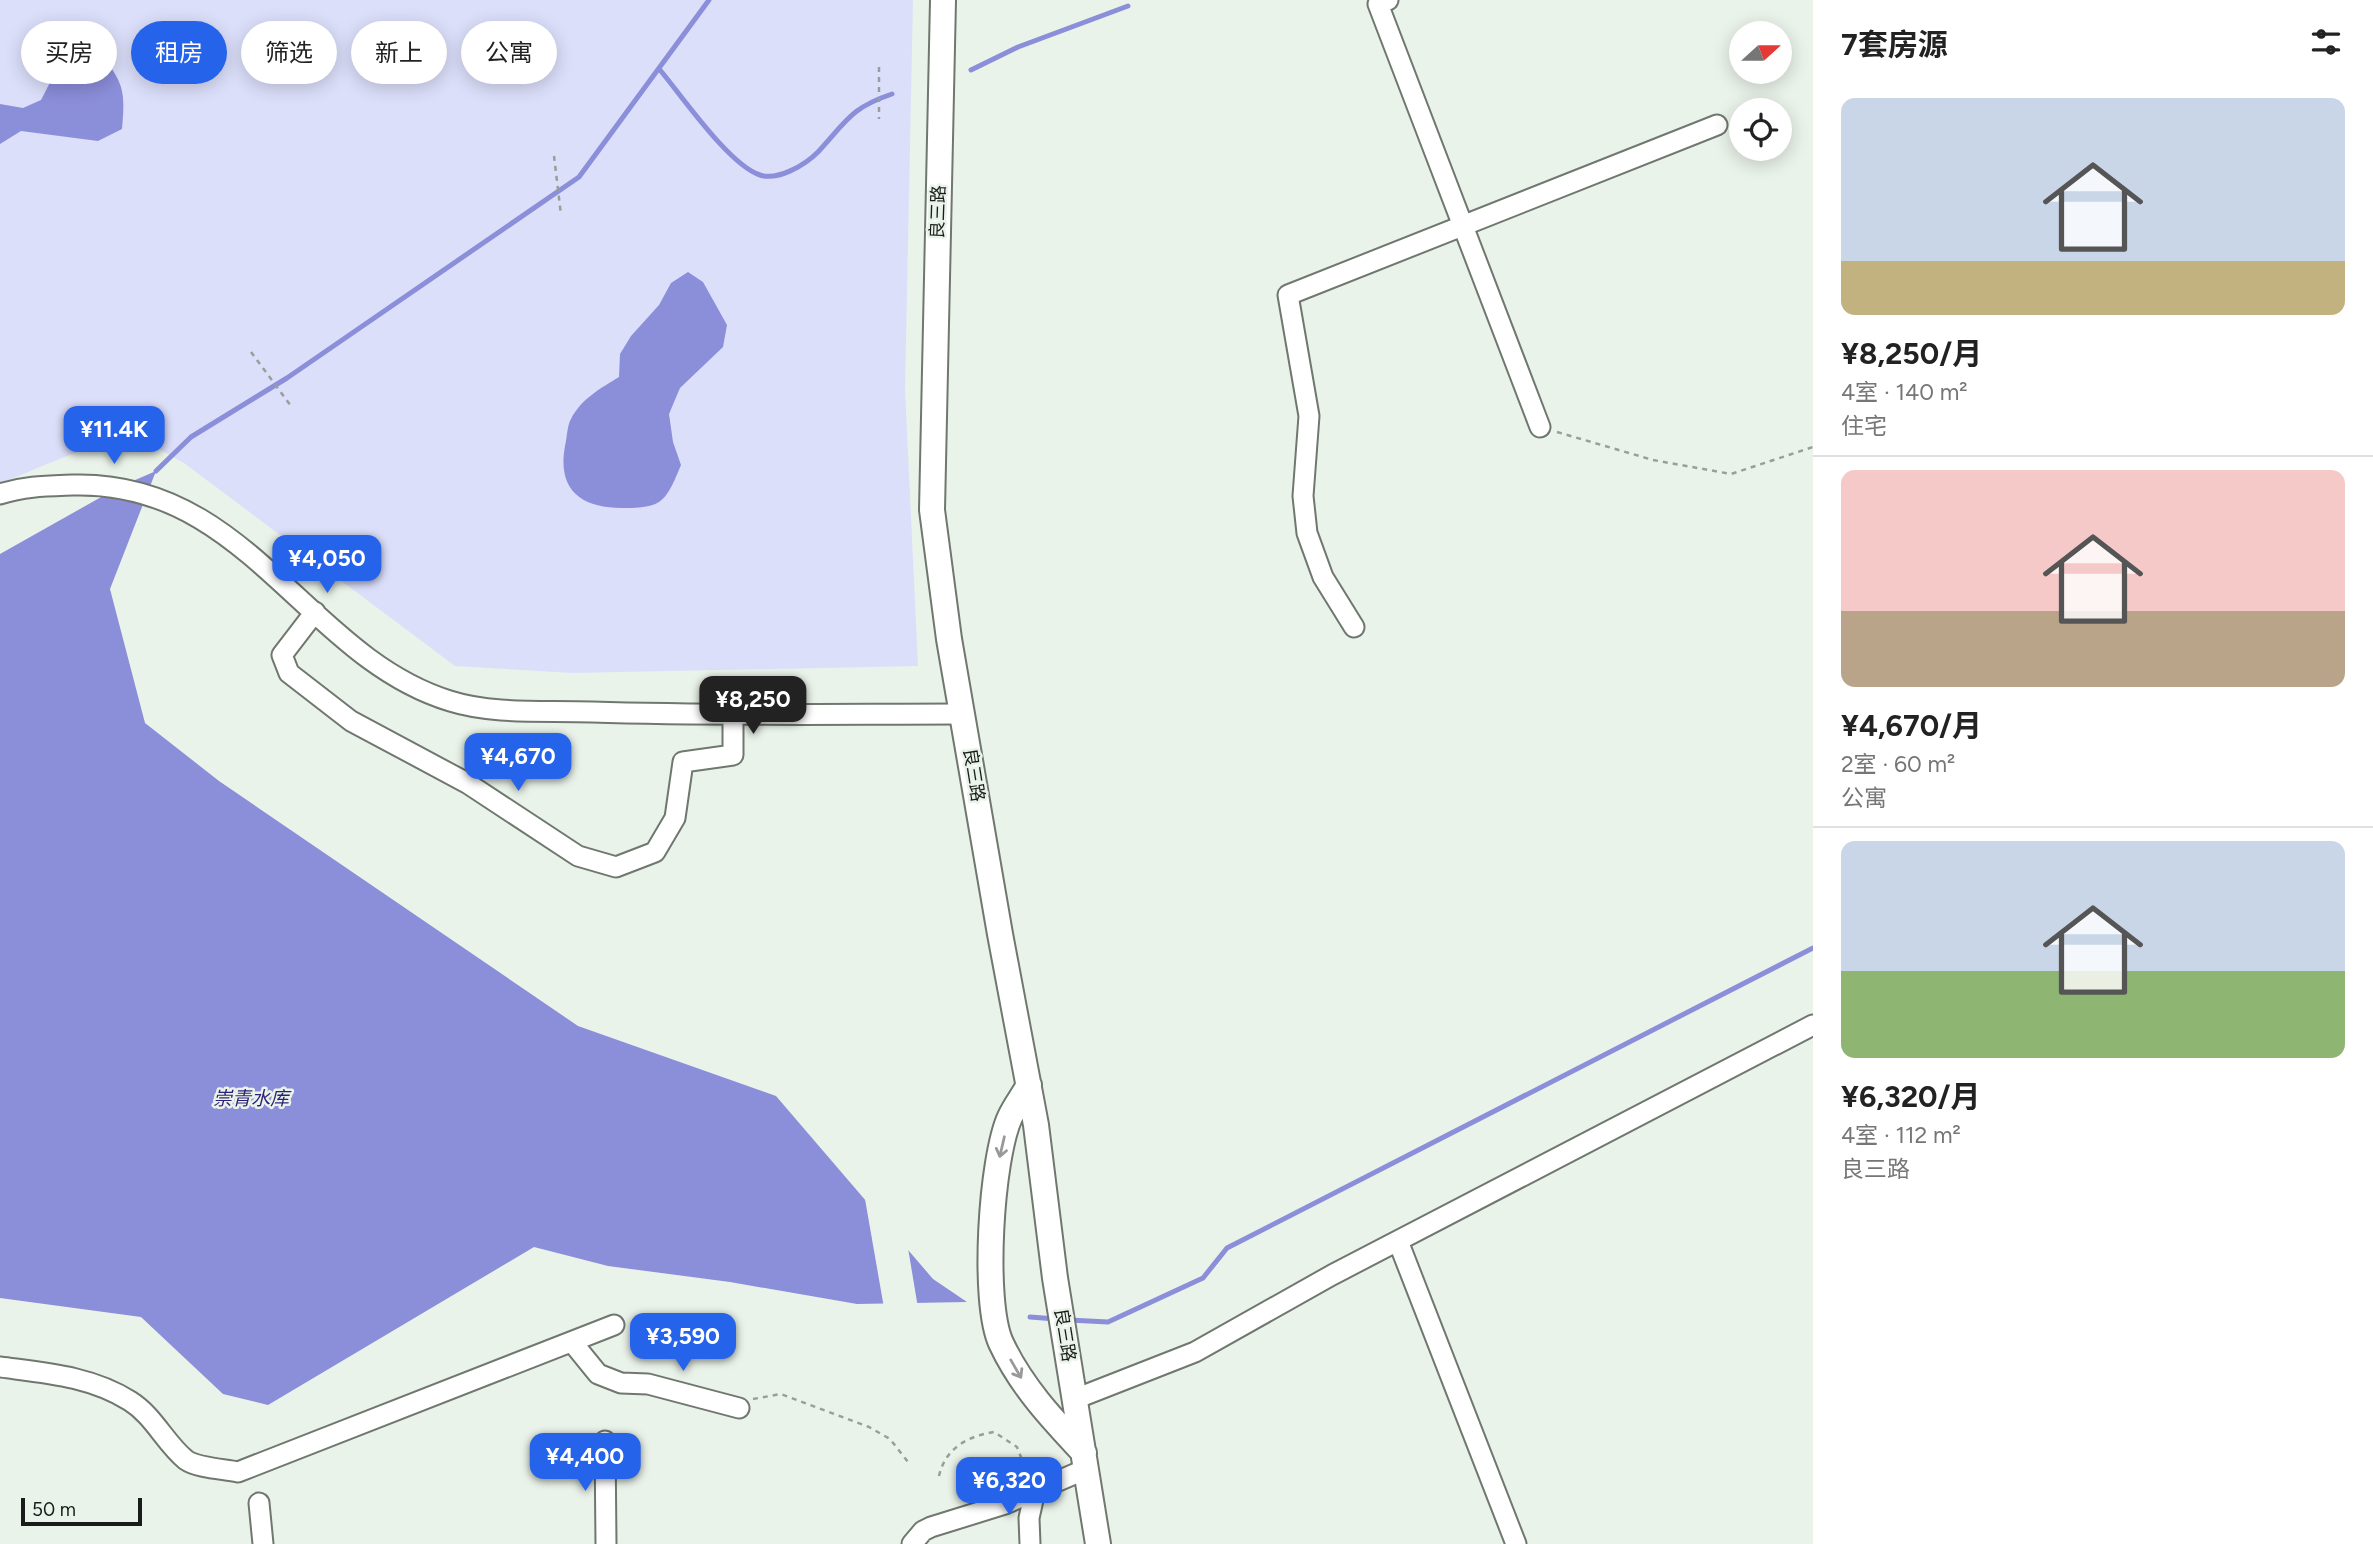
<!DOCTYPE html>
<html lang="zh">
<head>
<meta charset="utf-8">
<style>
  body { margin:0; font-family:Figtree,"Noto Sans SC",sans-serif; background:#f6f6f6; color:#222; height:100vh; display:flex; flex-direction:column; font-size:26px; white-space:nowrap }
  * { box-sizing:border-box; margin:0 }
  p { font-size:23px; color:#767676 }
  .icon { flex:none; width:38px; height:38px; fill:none; stroke:currentColor; stroke-width:2; stroke-linecap:round; stroke-linejoin:round }
  .map { position:relative; flex:1; overflow:hidden }
  .sheet { display:flex; flex-direction:column; background:#fff; width:560px }
  .sheet>* { flex:none }
  .top-card { position:absolute; left:21px; top:21px; width:665px; height:63px; display:flex; gap:14px }
  .needle { width:46px; rotate:69deg }
  .fabs { position:absolute; left:1729px; top:21px; display:grid; gap:14px }
  .fabs a { display:grid; place-items:center; width:63px; height:63px; border-radius:50%; background:#fff; box-shadow:0 4px 18px #0003; font-size:35px }
  .scale { position:absolute; left:21px; bottom:18px; width:121px; box-sizing:border-box; padding-left:7px; border:4px solid #191d19; border-top:0; font-size:19px; line-height:24px; white-space:nowrap; color:#191d19; -webkit-text-stroke:5px #eaf3ea; paint-order:stroke }
  .price { position:absolute; translate:-50% -60px; padding:0 16px; border-radius:14px; background:#2563eb; color:#fff; font-size:23px; line-height:46px; filter:drop-shadow(0 2px 4px #0008) }
  .price::after { content:''; position:absolute; left:50%; top:42px; width:21px; height:16px; margin-left:-10px; background:inherit; clip-path:polygon(0 0,100% 0,50% 100%) }
  .price.on { background:#222; color:#fff }
  ul { padding:0; list-style:none }
  li { display:grid; align-content:center; gap:14px; height:371px; padding:0 28px }
  li+li { border-top:2px solid #e0e0e0 }
  li span { display:grid; place-items:center; height:217px; border-radius:14px; color:#555 }
  li>.icon { margin-inline-start:auto }
  span .icon { width:126px; height:126px; fill:#fffc; stroke-width:1 }
  li b { font-size:30px }
  h2 { display:flex; justify-content:space-between; align-items:center; height:84px; padding:0 28px; font-size:30px }
  .chip { padding:0 24px; border-radius:32px; background:#fff; box-shadow:0 4px 18px #0003; font-size:24px; line-height:63px }
  .chip.on { background:#2563eb; color:#fff }
  main { display:flex; flex:1; min-height:0 }
  .map>svg:first-child { display:block }
  .green { fill:#dcdffa }
  .water { fill:#8b8ed9 }
  .pier { fill:#eaf3ea }
  .lines { fill:none; stroke-linecap:round; stroke-linejoin:round }
  .stream { stroke:#8b8ed9; stroke-width:5 }
  .minor-casing { stroke:#6f776f; stroke-width:23 }
  .major-casing { stroke:#6f776f; stroke-width:28 }
  .path { stroke:#989f98; stroke-width:2.5; stroke-dasharray:5 5; stroke-linecap:butt }
  .minor { stroke:#fff; stroke-width:19 }
  .major { stroke:#fff; stroke-width:24 }
  .oneway { stroke:#989998 }
  .labels { text-anchor:middle; stroke-width:5; stroke-linejoin:round; paint-order:stroke }
  .street-label { font-size:18px; fill:#191d19; stroke:#eaf3ea }
  .water-label { font-size:19px; font-style:italic; fill:#2b1f76; stroke:#eaf3ea }
</style>
</head>
<body>
<main>
<div class="map">
<svg width="1813" height="1544" viewBox="0 0 1813 1544">
  <rect width="100%" height="100%" fill="#eaf3ea"/>
  <path class="green" d="M 0,0 L 913,0 L 905,389 L 918,666 L 573,673 L 455,666 L 184,463 C 170,456 155,445 140,441 C 108,433 32,472 0,483 Z"/>
  <path class="water" d="M 78,52 L 102,56 C 125,84 125,94 122,129 L 98,141 L 21,131 L 0,144 L 0,104 L 23,108 L 41,100 L 61,61 Z
    M 688,272 L 703,282 L 727,325 L 723,347 L 680,388 L 669,414 L 673,442 L 681,465 C 676,476 670,495 659,502 C 650,508 633,508 622,508 C 581,508 557,490 565,446 C 567,438 567,426 571,419 C 581,399 601,388 619,377 L 620,354 L 631,336 L 659,305 L 671,283 Z
    M 156,471 L 110,589 L 145,723 L 219,781 L 578,1026 L 776,1096 L 933,1279 L 967,1302 L 857,1304 L 730,1282 L 608,1266 L 534,1247 L 268,1405 L 223,1394 L 141,1317 L 0,1298 L 0,554 L 119,487 Z"/>
  <path class="pier" d="M 870,1198 L 907,1242 L 918,1308 L 884,1308 L 865,1199 Z"/>
  <g class="lines">
    <path class="stream" d="M 660,70 C 682,96 729,165 760,175 C 778,181 805,165 818,152 C 846,122 850,108 892,94
      M 971,70 L 1018,47 L 1128,6
      M 156,471 L 191,437 L 287,378 L 579,177 L 709,0
      M 1030,1317 L 1056,1319
      M 1069,1320 L 1108,1322 L 1203,1278 L 1227,1248 L 1813,948"/>
    <defs>
      <path id="minor" d="M 1388,0 L 1378,4 L 1540,427
        M 0,494 C 25,486 47,486 73,485 C 247,480 306,657 450,701 C 494,715 547,710 592,712 C 716,716 839,714 963,714
        M 315,612 L 282,655 L 289,673 L 351,721 L 467,783 L 578,856 L 616,867 L 655,852 L 675,818 L 683,762 L 733,755 L 733,717
        M 1354,627 L 1323,577 L 1307,533 L 1303,496 L 1309,416 L 1288,295 L 1717,125
        M 1398,1241 L 1516,1544
        M 572,1342 L 598,1374 L 621,1383 L 648,1384 L 739,1408
        M 0,1367 C 45,1373 90,1376 130,1401 C 154,1416 165,1443 186,1460 C 197,1468 224,1469 238,1472 L 614,1325
        M 1075,1399 L 1195,1352 L 1332,1275 L 1813,1025
        M 605,1441 L 606,1544
        M 259,1503 L 263,1544
        M 912,1544 L 923,1531 L 931,1527 L 1005,1504 L 1086,1469
        M 1030,1544 L 1029,1518 L 1035,1491"/>
      <path id="major" d="M 943,0 L 932,510 L 949,639 L 1000,934 L 1036,1125 L 1055,1278 L 1098,1544
        M 1029,1085 C 1023,1096 1015,1106 1010,1117 C 991,1158 982,1302 1001,1343 C 1021,1386 1052,1419 1084,1453"/>
    </defs>
    <use href="#minor" class="minor-casing"/>
    <use href="#major" class="major-casing"/>
    <path class="path" d="M 879,67 L 879,119
      M 554,156 L 561,215
      M 251,352 L 291,406
      M 1557,432 L 1653,460 L 1731,474 L 1813,447
      M 753,1399 L 781,1394 L 869,1427 L 890,1439 L 908,1462
      M 939,1476 C 945,1449 967,1436 994,1432 L 1017,1447 L 1028,1475"/>
    <use href="#minor" class="minor"/>
    <use href="#major" class="major"/>
  </g>
  <defs><path id="oneway-shaft" d="M-6 0H5M1.5-3L5.5 0L1.5 3" fill="none" stroke-width="1.6" stroke-linecap="round" stroke-linejoin="round" transform="scale(1.75)"/></defs>
  <g class="oneway">
    <use href="#oneway-shaft" transform="translate(1002 1147) rotate(103)"/>
    <use href="#oneway-shaft" transform="translate(1016 1369) rotate(60)"/>
  </g>
  <g class="labels">
    <g class="street-label">
      <text transform="translate(938 212) rotate(-88)" y="6">良三路</text>
      <text transform="translate(974 775) rotate(81)" y="6">良三路</text>
      <text transform="translate(1065 1335) rotate(81)" y="6">良三路</text>
    </g>
    <g class="water-label">
      <text x="251" y="1105">崇青水库</text>
    </g>
  </g>
</svg>
<div class="fabs">
<a><svg class="needle" viewBox="-14 -14 28 28"><path d="M0-13l5 13h-10z" fill="#e53935"/><path d="M0 13l5-13h-10z" fill="#767676"/></svg></a>
<a><svg class="icon" aria-label="locate" viewBox="0 0 24 24"><circle cx="12" cy="12" r="6"/><path d="M12 2v4M12 18v4M2 12h4M18 12h4"/></svg></a>
</div>
<div class="scale">50 m</div>
<b class="price" style="left:114px;top:466px">¥11.4K</b>
<b class="price" style="left:327px;top:595px">¥4,050</b>
<b class="price on" style="left:753px;top:736px">¥8,250</b>
<b class="price" style="left:518px;top:793px">¥4,670</b>
<b class="price" style="left:683px;top:1373px">¥3,590</b>
<b class="price" style="left:585px;top:1493px">¥4,400</b>
<b class="price" style="left:1009px;top:1517px">¥6,320</b>
<div class="top-card">
<a class="chip">买房</a>
<a class="chip on">租房</a>
<a class="chip">筛选</a>
<a class="chip">新上</a>
<a class="chip">公寓</a>
</div>
</div>
<section class="sheet">
<h2>7套房源<svg class="icon" aria-label="filters" viewBox="0 0 24 24"><path d="M4 7h16M4 17h16"/><circle cx="9" cy="7" r="2"/><circle cx="15" cy="17" r="2"/></svg></h2>
<ul>
<li><span style="background:linear-gradient(#c9d6e8 75%,#c2b280 0)"><svg class="icon" aria-label="home" viewBox="0 0 24 24"><path d="M3 11l9-7 9 7M6 9v11h12V9"/></svg></span><div><b>¥8,250/月</b><p>4室 · 140 m²</p><p>住宅</p></div></li>
<li><span style="background:linear-gradient(#f6c9c9 65%,#b9a48a 0)"><svg class="icon" aria-label="home" viewBox="0 0 24 24"><path d="M3 11l9-7 9 7M6 9v11h12V9"/></svg></span><div><b>¥4,670/月</b><p>2室 · 60 m²</p><p>公寓</p></div></li>
<li><span style="background:linear-gradient(#c9d6e8 60%,#8fb573 0)"><svg class="icon" aria-label="home" viewBox="0 0 24 24"><path d="M3 11l9-7 9 7M6 9v11h12V9"/></svg></span><div><b>¥6,320/月</b><p>4室 · 112 m²</p><p>良三路</p></div></li>
</ul>
</section>
</main>
</body>
</html>
